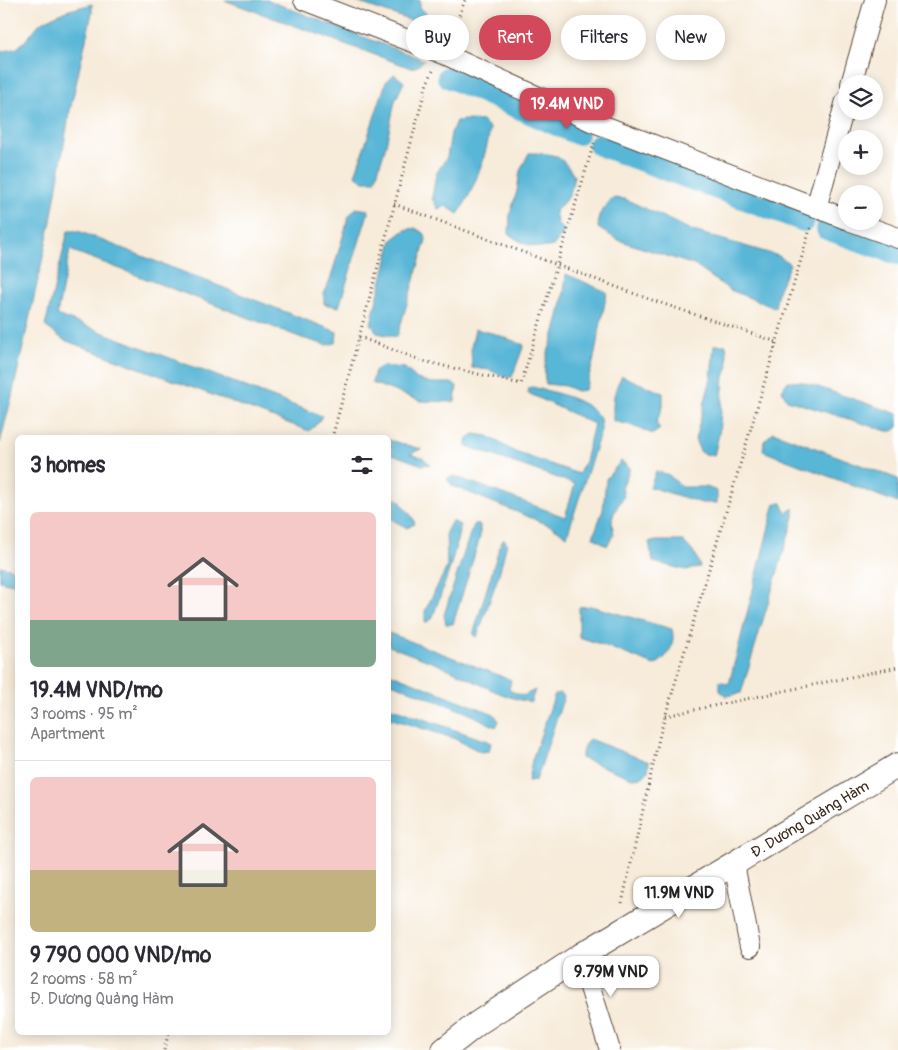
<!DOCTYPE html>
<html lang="en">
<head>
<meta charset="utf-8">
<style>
  body { margin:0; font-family:Pangolin,sans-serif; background:#f7f7f7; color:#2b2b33; height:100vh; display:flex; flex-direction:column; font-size:19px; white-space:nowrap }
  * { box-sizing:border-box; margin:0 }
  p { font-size:16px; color:#7c7c81 }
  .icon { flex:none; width:28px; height:28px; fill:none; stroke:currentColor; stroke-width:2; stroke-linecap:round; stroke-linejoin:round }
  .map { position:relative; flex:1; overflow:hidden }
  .details { position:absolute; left:15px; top:435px; width:376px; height:600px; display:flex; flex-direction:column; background:#fff; border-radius:8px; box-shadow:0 2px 12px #0003 }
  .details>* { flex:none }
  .hud { position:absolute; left:406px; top:15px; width:416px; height:45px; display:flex; gap:10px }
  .controls { position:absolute; left:838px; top:75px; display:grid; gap:10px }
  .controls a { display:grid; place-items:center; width:45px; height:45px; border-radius:50%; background:#fff; box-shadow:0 2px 12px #0003; font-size:25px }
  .price { position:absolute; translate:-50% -42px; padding:0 11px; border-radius:10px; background:#fff; color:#222; font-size:16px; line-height:32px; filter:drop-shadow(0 1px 2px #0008) }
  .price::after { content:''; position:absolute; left:50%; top:30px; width:15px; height:11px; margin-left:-8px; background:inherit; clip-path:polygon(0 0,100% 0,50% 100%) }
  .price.selected { background:#d1495b; color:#fff }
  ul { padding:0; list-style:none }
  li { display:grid; align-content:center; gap:10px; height:265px; padding:0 15px }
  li+li { border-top:1px solid #e1e1e2 }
  li span { display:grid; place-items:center; height:155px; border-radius:8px; color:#555 }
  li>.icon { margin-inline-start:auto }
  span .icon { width:90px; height:90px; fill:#fffc; stroke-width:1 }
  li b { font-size:21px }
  h2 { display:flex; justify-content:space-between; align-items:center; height:60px; padding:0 15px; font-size:21px }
  .pill { padding:0 18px; border-radius:22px; background:#fff; box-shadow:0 2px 12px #0003; font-size:18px; line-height:45px }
  .pill.selected { background:#d1495b; color:#fff }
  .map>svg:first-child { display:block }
  .water { fill:#59b6d7; stroke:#4a707a }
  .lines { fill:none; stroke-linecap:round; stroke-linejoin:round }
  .canal { stroke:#59b6d7; stroke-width:22 }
  .minor-casing { stroke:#57473a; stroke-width:22 }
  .tertiary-casing { stroke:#57473a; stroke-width:26 }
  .path { stroke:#57473a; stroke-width:3; stroke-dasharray:1 4; stroke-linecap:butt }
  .minor { stroke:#fff; stroke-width:20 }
  .tertiary { stroke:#fff; stroke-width:24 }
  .labels { text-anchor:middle; stroke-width:4.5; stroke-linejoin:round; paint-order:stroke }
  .street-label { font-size:15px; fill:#3b2a1e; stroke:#fff }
</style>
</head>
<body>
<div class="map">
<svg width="898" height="1050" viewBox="0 0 898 1050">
  <rect width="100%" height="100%" fill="#fff"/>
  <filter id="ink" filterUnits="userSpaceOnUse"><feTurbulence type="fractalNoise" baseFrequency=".02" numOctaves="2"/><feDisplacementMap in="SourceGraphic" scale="10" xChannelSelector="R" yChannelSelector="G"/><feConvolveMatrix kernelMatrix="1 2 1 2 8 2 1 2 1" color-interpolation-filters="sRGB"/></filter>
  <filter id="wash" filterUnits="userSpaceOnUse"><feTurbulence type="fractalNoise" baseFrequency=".0096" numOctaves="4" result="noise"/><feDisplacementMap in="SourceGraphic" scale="20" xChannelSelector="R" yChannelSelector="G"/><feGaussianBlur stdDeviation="1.12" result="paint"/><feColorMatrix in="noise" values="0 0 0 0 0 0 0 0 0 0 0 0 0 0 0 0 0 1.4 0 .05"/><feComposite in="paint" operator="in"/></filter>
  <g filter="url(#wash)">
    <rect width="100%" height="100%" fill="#f7ebd9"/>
    <path class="water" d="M 224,0 L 267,0 L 424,60 L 418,66 L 411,68 Z
      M 351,0 L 420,0 L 420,7 L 436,23 L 424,25 Z
      M 92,4 L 92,13 L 69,115 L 51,221 L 12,396 L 0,443 L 0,54 L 1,52 L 17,48 L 25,41 L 40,23 L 66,11 Z
      M 394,74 L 404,82 L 395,101 L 386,145 L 375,181 L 364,181 L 355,175 L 386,82 Z
      M 466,120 L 482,121 L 490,128 C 488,152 472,195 458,214 L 446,206 L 438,209 L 432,198 L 436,174 L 447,157 L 451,133 L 456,121 Z
      M 529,153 C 553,153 561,154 574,176 L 570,195 L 555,212 L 558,225 L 565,231 L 553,246 C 537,250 522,244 509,234 L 510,214 L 517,191 L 520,171 Z
      M 612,198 L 625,199 L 693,231 L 779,256 L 790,264 L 778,291 L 775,308 L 730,290 L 694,265 L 618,240 L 598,228 L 599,215 Z
      M 356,208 L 369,210 L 339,307 L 324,304 L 324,294 L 331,277 L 349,216 Z
      M 415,228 L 425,234 L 426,240 L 397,337 L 377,333 L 371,323 L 392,240 L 405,230 Z
      M 68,231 L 78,231 L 337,332 L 336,343 L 326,345 L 302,338 L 70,250 L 57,315 L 322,416 L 317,424 L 309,431 L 64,340 L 45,326 Z
      M 566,274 L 607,292 L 593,363 L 585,390 L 577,391 L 565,386 L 546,384 C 540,363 554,340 558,320 C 562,305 565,289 566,274 Z
      M 475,329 L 496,334 L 524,345 L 512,377 L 504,377 L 490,370 L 472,368 L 471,348 Z
      M 714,345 L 726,345 L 728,366 L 724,377 L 719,434 L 714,456 L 701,453 L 695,440 L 711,378 Z
      M 383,366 L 405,368 L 417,379 L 431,383 L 451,383 L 457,386 L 455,402 L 421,401 L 372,383 L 375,370 Z
      M 622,376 L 663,393 L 663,407 L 656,423 L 660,429 L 653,434 L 630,425 L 613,421 C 613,403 612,392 622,376 Z
      M 788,381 L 803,382 L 898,414 L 898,427 L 893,431 L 887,431 L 787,400 L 782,390 Z
      M 532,387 C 553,392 583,398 598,415 C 601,419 601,425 601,430 L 567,536 L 551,526 L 453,486 L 447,479 L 454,476 L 565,517 L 575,484 L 466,446 L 468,438 L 474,434 L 488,436 L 515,452 L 579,474 L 585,461 L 594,424 L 528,393 L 528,388 Z
      M 773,432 L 898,479 L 898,503 L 763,451 L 764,441 Z
      M 389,440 L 421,449 L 410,454 L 423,458 L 430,464 L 422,465 L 389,453 Z
      M 621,461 L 630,468 L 622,488 L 624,496 C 615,511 609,516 614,534 L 607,546 L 593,537 L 603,510 L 606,479 Z
      M 656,471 L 669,475 L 682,487 L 706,487 L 717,491 L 717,503 L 702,503 L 650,487 Z
      M 389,498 L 398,499 L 413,518 L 415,524 L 407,528 L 389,518 Z
      M 775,503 L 782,503 L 786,513 L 794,508 L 794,517 L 741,693 L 727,696 L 720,691 L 720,681 L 729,684 Z
      M 452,521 L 460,525 C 455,558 443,588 432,619 L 425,623 L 425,611 L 447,567 L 446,532 Z
      M 475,523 L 480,525 L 480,537 L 453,624 L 446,624 L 444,615 L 470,534 Z
      M 504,539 L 507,543 L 499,574 L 477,637 L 473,635 L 500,545 Z
      M 657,541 L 683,541 L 696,555 L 700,567 L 686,570 L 653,562 L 649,542 Z
      M 0,566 L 17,570 L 17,585 L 0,581 Z
      M 591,606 L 672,629 C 676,644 668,659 654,665 L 603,645 L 579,637 L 579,607 Z
      M 389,633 L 511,680 L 509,690 L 523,696 L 535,690 L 531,702 C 502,698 477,682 451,670 C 431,661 409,654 389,646 Z
      M 389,673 L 494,714 L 499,721 L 496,727 L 468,713 L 389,682 Z
      M 560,693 L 564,696 L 540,769 L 536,780 L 528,781 L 532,760 L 555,694 Z
      M 389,707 L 487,741 L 491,743 L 489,751 L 481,752 L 453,738 L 389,718 Z
      M 589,739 L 649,762 L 648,771 L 643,777 L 632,778 L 581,758 L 584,746 Z"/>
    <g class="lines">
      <path class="canal" d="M 448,77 L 577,134
        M 599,145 L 804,221
        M 827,229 L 898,254"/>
    </g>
  </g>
  <g filter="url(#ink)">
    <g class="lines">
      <defs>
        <path id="minor" d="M 304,0 L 444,54 L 591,121 L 846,219
          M 851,84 L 875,0
          M 816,208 L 846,101
          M 851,221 L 898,238
          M 734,864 L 750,947
          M 580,956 L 610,1050"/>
        <path id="tertiary" d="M 444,1050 L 478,1023 L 580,956 L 898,765"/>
      </defs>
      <use href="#minor" class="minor-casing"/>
      <use href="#tertiary" class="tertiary-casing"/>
      <path class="path" d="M 452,34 L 465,0
        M 394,204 L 646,298 L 777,342
        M 359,337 L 423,361 L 521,384 L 594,143
        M 332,438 L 427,83 L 433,71
        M 665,716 L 898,667
        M 622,903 L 660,734 L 811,226
        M 164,1050 L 169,1032"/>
      <use href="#minor" class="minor"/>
      <use href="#tertiary" class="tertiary"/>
    </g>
  </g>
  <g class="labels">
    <g class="street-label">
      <text transform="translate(810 819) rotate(-31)" y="5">Đ. Dương Quảng Hàm</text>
    </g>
  </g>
</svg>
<div class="controls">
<a><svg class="icon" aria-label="layers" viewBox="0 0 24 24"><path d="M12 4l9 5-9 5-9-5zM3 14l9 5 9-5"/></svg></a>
<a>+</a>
<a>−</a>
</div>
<b class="price selected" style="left:567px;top:130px">19.4M VND</b>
<b class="price" style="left:679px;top:919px">11.9M VND</b>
<b class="price" style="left:611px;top:998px">9.79M VND</b>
<div class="hud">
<a class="pill">Buy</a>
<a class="pill selected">Rent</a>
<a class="pill">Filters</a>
<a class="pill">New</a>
</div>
<section class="details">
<h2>3 homes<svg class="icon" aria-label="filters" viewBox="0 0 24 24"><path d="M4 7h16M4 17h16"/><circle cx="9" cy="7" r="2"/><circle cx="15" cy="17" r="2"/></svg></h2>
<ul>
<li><span style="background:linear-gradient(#f6c9c9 70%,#7fa58c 0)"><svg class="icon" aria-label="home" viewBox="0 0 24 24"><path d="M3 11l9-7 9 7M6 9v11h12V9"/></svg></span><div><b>19.4M VND/mo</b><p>3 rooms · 95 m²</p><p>Apartment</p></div></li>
<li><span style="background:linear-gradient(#f6c9c9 60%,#c2b280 0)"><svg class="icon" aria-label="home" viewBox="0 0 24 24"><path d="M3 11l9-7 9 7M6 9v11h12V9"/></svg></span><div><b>9 790 000 VND/mo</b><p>2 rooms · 58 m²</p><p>Đ. Dương Quảng Hàm</p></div></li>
</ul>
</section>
</div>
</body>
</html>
